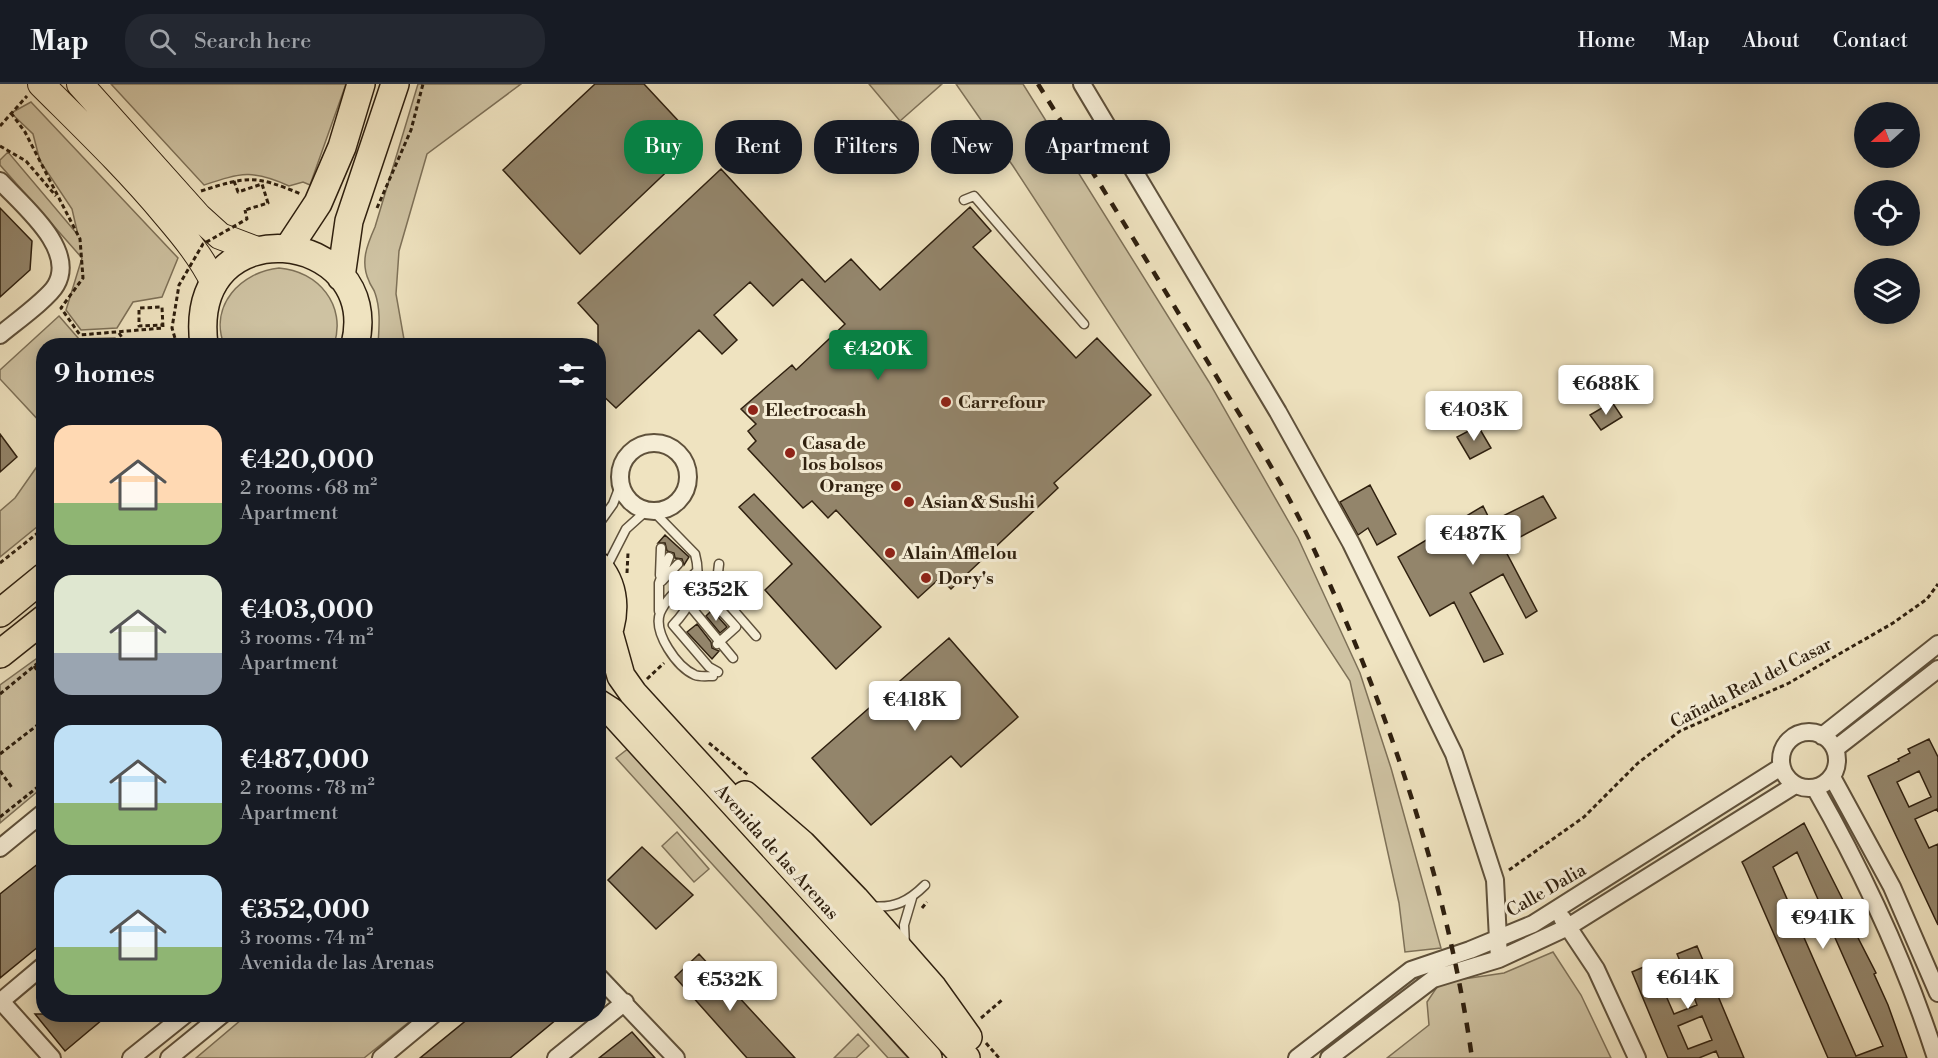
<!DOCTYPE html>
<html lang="en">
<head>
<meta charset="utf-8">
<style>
  body { margin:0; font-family:"Libre Bodoni",serif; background:#242831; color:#f1f3f6; height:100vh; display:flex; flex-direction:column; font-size:22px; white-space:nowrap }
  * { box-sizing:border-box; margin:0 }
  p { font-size:20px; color:#9ea1a6 }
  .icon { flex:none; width:33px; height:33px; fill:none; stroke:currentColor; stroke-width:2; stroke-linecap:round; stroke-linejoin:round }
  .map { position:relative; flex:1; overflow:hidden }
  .side { position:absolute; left:36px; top:254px; width:570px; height:684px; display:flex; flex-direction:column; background:#171b24; border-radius:24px; box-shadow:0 3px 15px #0003 }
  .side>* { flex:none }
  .guide { position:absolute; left:624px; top:36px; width:570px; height:54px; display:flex; gap:12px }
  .needle { width:39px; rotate:249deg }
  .tools { position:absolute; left:1854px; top:18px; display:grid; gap:12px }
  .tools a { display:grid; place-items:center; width:66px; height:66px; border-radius:50%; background:#171b24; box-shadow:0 3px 15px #0003; font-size:30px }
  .price { position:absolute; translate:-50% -51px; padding:0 14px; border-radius:6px; background:#fff; color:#222; font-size:20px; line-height:39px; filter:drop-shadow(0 2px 3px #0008) }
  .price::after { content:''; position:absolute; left:50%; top:36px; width:18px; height:14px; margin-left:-9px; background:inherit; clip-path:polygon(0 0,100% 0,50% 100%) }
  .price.on { background:#0b8043; color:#fff }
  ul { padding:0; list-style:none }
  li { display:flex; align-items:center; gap:18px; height:150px; padding:0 18px }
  li span { display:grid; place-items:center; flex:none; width:168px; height:120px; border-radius:18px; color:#555 }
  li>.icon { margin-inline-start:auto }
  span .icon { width:72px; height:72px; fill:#fffc; stroke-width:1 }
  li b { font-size:26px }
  h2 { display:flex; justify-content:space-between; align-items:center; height:72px; padding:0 18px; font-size:26px }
  .chip { padding:0 21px; border-radius:24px; background:#171b24; box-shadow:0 3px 15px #0003; font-size:21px; line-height:54px }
  .chip.on { background:#0b8043; color:#fff }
  header { display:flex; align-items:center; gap:36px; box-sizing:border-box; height:84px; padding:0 30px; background:#171b24; border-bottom:2px solid #363941 }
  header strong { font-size:28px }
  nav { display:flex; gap:33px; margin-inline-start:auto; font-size:21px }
  .search { width:420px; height:54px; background:#242831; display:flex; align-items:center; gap:15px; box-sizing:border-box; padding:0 21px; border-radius:24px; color:#9ea1a6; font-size:22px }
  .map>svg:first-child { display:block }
  .green { fill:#cec2a2; stroke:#7e7158; stroke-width:1.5 }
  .building { fill:#93856b; stroke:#2f200f; stroke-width:1.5; fill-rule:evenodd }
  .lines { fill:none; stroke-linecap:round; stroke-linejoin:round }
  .service-casing { stroke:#5f513b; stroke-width:11 }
  .minor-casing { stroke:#5f513b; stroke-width:20 }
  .primary-casing { stroke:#2f200f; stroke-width:28 }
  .trunk-casing { stroke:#2f200f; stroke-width:30 }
  .path { stroke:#2f200f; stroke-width:3; stroke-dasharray:4.5 3; stroke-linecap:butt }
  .service { stroke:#f5edd6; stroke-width:8 }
  .minor { stroke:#f5edd6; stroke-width:16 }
  .primary { stroke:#efe3c0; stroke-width:26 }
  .trunk { stroke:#efe3c0; stroke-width:27 }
  .rail { stroke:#2f200f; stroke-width:4.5; stroke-dasharray:10 10; stroke-linecap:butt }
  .path-bridge { stroke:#2f200f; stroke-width:3; stroke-dasharray:4.5 3; stroke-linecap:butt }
  .poi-dot { fill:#8f2418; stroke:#f5edd6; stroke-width:2 }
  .labels { text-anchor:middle; stroke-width:6; stroke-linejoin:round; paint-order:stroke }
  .poi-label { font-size:18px; font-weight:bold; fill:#2f200f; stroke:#f5edd6; text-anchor:start }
  .street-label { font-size:18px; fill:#2f200f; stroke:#f5edd6 }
</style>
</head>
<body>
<header>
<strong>Map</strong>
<div class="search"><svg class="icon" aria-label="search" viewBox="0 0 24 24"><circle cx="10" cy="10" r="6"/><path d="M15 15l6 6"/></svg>Search here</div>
<nav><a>Home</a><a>Map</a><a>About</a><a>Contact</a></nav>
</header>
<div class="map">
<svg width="1938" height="974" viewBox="0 0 1938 974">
  <rect width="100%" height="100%" fill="#efe3c0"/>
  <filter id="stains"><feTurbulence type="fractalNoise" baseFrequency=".00333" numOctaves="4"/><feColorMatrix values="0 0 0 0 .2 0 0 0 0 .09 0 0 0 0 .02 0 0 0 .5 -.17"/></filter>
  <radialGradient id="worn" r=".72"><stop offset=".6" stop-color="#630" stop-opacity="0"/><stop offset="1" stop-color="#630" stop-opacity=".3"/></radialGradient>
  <path class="green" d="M 111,0 L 346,0 L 310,101 L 303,98 L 289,102 C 253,85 241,89 204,101 Z
    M 418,0 L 521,0 L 427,70 L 399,167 L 396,210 L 405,261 L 378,261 C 379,244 381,226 375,209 C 374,205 370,201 369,197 C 360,178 367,161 375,143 Z
    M 869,0 L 942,0 L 900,37 Z
    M 956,0 L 1023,0 L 1209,298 L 1298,454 L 1360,589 L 1391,684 L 1441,864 L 1405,868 L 1399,819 L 1350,597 L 1013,82 Z
    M 31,18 L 178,174 L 162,213 L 133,218 L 117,244 L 81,246 L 66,226 L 82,174 L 0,81 L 0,76 L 8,68 L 78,151 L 72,125 L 40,77 L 33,50 L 11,29 Z
    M 279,184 C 318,187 347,221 334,261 L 224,261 C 209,221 241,188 279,184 Z
    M 59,232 L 79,255 L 115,254 L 119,261 L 44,261 L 43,341 L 0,295 L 0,286 Z
    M 43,374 L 43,438 L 0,473 L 0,427 L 15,414 Z
    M 43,570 L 43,703 L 0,739 L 0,601 Z
    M 629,664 L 908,974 L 888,974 L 616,674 Z
    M 677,748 L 709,785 L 694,798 L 662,762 Z
    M 1553,868 L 1581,911 L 1611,974 L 1387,974 L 1429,941 L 1427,918 L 1437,903 L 1450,897 L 1504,889 Z
    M 248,930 L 419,930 L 364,974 L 196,974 Z
    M 858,950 L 869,962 L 856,974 L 834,974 Z"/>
  <path class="building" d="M 595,0 L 644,0 L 698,58 L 580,170 L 503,86 Z
    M 721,85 L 825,198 L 851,175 L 880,206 L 970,123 L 991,147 L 973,163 L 1076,274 L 1097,254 L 1151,311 L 1054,399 L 1058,404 L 951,505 L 940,494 L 918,514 L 836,426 L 828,434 L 812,417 L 803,424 L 748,365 L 756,357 L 748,347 L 756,340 L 741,325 L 792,281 L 796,286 L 845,240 L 802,195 L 773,222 L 750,198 L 714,231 L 737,256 L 722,270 L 699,246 L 616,324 L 598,307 L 598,241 L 578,219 Z
    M 0,124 L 32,157 L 30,186 L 0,213 Z
    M 1612,318 L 1622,333 L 1601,346 L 1590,331 Z
    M 1478,342 L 1491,364 L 1470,375 L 1457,353 Z
    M 0,350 L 17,373 L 0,388 Z
    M 1370,401 L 1396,450 L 1377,461 L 1368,444 L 1358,451 L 1340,418 Z
    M 754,410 L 881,543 L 836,585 L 765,506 L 792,480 L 739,423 Z
    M 1543,412 L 1556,434 L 1503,462 L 1537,527 L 1526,534 L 1503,490 L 1470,509 L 1503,570 L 1484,578 L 1454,518 L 1430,532 L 1398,473 L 1483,422 L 1491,438 Z
    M 665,451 L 689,473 L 684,481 L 682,475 L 675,474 L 674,469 L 667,467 L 665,459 L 658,459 Z
    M 712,526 L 727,543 L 720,549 L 706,532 Z
    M 697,540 L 711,558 L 712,564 L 719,567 L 712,575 L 687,548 Z
    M 949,554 L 1018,633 L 961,683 L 951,672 L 871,741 L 812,674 Z
    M 1929,655 L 1938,673 L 1938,728 L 1937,725 L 1915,735 L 1929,764 L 1938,760 L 1938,841 L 1868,692 L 1899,677 L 1898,675 L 1910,669 L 1908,665 ZM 1919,687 L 1931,713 L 1909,723 L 1897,698 Z
    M 1804,739 L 1856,842 L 1853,844 L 1876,889 L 1874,890 L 1888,921 L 1907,974 L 1828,974 L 1745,784 L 1742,778 ZM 1797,768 L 1883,962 L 1856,972 L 1773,783 Z
    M 642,763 L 693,811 L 656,845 L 608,796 Z
    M 44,775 L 44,858 L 0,894 L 0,810 Z
    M 1697,862 L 1744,974 L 1719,974 L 1716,967 L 1699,974 L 1668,974 L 1665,967 L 1632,888 L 1653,879 L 1659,894 L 1683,884 L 1677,870 ZM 1687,895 L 1697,921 L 1674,930 L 1663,905 ZM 1702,932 L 1712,956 L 1688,965 L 1678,942 Z
    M 699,870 L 795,974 L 747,974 L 675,893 Z
    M 35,930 L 109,930 L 65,967 Z
    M 474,930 L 563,930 L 510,974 L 420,974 Z
    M 632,948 L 655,974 L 599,974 Z"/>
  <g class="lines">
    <defs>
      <path id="service" d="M 964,116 L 974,112 L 1084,240
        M 654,428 L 695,470 C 703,498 692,521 673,541 L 709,583 L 718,588
        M 598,441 L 613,420 L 620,402
        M 719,480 L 716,506 L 756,552
        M 605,486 L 626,445 L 646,427
        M 697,487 C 685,500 667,512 660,529 C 653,549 677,583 695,591 C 700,593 707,592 713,592
        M 660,491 L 661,464
        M 662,497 L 678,480
        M 696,499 L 736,543 L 717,560
        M 690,522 L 733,574
        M 659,527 L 659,499 L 669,473
        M 870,822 C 894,825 909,817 925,801
        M 905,862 L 904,841 L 912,814"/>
      <path id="minor" d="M 1082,0 L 1278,328 L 1351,459 L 1454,670 L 1495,796 L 1499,875
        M 0,97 C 22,121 77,165 56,201 C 49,214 13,240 0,251
        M620 393a34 34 0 1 1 68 0a34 34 0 1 1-68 0Z
        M1781 676a28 28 0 1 1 56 0a28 28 0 1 1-56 0Z
        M 1822,652 L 1938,560
        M 1835,665 L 1938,585
        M 1832,693 L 1892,803 L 1938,909
        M 1815,704 C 1864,790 1906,880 1936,974
        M 0,764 L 44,728
        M 1562,834 L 1596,885 L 1637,974
        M 598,892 L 676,974
        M 0,916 L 52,974
        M 0,918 L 44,881
        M 131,974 L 186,930
        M 169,974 L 223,930
        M 381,974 L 434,930
        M 556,974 L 625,918
        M 1297,974 L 1411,886 L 1470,866 L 1533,840 L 1781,683
        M 1329,974 L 1433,895 L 1499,875 L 1568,843 L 1795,701"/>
      <path id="primary" d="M 41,0 C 84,43 127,84 166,131 C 184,152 202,174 214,199
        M 80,0 L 199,133 L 220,152 L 257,166"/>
      <path id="trunk" d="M 289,163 L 318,119 L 342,63 L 361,0
        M 341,193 L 349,137 L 395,0
        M 204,261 C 186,121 384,144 355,261
        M 598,482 C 618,506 616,537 602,563
        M 0,529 L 44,493
        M 609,549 L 621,592 L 633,609 L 966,974
        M 0,570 L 44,535
        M 598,619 L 612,628 L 928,974
        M 745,711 L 802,760 L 855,815 L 933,904 L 968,953"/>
    </defs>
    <use href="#service" class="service-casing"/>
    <use href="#minor" class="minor-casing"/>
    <use href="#primary" class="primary-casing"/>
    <use href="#trunk" class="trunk-casing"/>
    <path class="path" d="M 11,29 L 25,48 L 80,155 L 83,194 L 61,224 L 80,251 L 163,244 L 162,223 L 139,224 L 139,242 L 162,241
      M 0,42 L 27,12
      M 0,62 L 26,77 L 56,112
      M 234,97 L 238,108 L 262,100 L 268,119 L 245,126
      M 201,107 C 248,92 255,91 301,110
      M 377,124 L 411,46 L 423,0
      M 119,249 L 127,261
      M 0,479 L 44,444
      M 627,489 L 628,469
      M 34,582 L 44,596
      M 647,595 L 664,579
      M 0,610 L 44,574
      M 709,659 L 748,691
      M 0,670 L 44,636
      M 0,687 L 13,705
      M 0,733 L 44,698
      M 1509,786 L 1584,733 L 1638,679 L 1680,647 L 1789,599 L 1893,539 L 1927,515 L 1938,500
      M 922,824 L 927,818
      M 981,934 L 1002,916
      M 986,959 L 999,974"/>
    <use href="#service" class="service"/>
    <use href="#minor" class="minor"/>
    <use href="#primary" class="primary"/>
    <use href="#trunk" class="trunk"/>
    <path class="rail" d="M 1038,0 C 1101,101 1163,203 1224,305 C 1251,349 1279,393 1302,440 C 1382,607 1446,790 1472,974"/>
    <path class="path-bridge" d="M 177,261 L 172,244 L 179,201 L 203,160 L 247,135 L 245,126"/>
  </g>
  <g class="poi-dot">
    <circle cx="946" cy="318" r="6"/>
    <circle cx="753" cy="326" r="6"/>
    <circle cx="790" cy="369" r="6"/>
    <circle cx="896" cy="402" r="6"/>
    <circle cx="909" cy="418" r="6"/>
    <circle cx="890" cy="469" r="6"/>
    <circle cx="926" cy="494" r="6"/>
  </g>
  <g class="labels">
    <g class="poi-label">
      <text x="958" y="324">Carrefour</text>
      <text x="765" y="332">Electrocash</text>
      <text x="802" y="365">Casa de<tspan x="802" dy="21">los bolsos</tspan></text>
      <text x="884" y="408" text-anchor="end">Orange</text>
      <text x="921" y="424">Asian &amp; Sushi</text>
      <text x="902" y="475">Alain Afflelou</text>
      <text x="938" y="500">Dory's</text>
    </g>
    <g class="street-label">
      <text transform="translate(1751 599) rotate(-27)" y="6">Cañada Real del Casar</text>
      <text transform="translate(777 768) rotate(48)" y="6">Avenida de las Arenas</text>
      <text transform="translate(1546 806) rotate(-30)" y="6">Calle Dalia</text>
    </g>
  </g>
  <rect width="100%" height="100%" filter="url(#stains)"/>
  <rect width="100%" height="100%" fill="url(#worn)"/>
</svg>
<div class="tools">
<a><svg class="needle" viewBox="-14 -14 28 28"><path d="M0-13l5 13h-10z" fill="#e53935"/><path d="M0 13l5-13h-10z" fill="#9ea1a6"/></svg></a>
<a><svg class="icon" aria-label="locate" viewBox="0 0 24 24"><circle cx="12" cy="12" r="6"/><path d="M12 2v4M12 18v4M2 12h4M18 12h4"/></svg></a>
<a><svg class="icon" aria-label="layers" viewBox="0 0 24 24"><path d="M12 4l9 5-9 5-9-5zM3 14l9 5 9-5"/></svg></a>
</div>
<b class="price on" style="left:878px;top:297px">€420K</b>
<b class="price" style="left:1606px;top:332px">€688K</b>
<b class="price" style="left:1474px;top:358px">€403K</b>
<b class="price" style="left:1473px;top:482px">€487K</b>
<b class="price" style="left:716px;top:538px">€352K</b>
<b class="price" style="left:915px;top:648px">€418K</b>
<b class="price" style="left:1823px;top:866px">€941K</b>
<b class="price" style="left:1688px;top:926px">€614K</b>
<b class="price" style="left:730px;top:928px">€532K</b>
<div class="guide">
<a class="chip on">Buy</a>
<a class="chip">Rent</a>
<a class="chip">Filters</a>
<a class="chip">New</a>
<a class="chip">Apartment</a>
</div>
<section class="side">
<h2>9 homes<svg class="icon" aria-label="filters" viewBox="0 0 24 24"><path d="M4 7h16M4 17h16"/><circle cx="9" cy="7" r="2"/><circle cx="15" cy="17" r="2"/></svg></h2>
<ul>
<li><span style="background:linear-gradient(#ffd9b3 65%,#8fb573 0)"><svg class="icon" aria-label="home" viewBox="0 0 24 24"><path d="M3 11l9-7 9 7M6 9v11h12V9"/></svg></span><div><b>€420,000</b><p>2 rooms · 68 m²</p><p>Apartment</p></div></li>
<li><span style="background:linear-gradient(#dfe7d0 65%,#9aa5b1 0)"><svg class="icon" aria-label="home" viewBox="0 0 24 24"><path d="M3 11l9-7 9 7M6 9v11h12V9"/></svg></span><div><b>€403,000</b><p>3 rooms · 74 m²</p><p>Apartment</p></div></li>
<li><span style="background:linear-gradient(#bfe0f5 65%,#8fb573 0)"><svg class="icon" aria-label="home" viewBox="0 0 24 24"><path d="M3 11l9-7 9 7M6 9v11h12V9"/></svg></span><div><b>€487,000</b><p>2 rooms · 78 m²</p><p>Apartment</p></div></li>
<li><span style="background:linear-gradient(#bfe0f5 60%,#8fb573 0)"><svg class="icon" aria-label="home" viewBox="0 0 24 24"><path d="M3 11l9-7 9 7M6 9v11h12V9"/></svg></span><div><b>€352,000</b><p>3 rooms · 74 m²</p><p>Avenida de las Arenas</p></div></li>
</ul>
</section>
</div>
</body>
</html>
